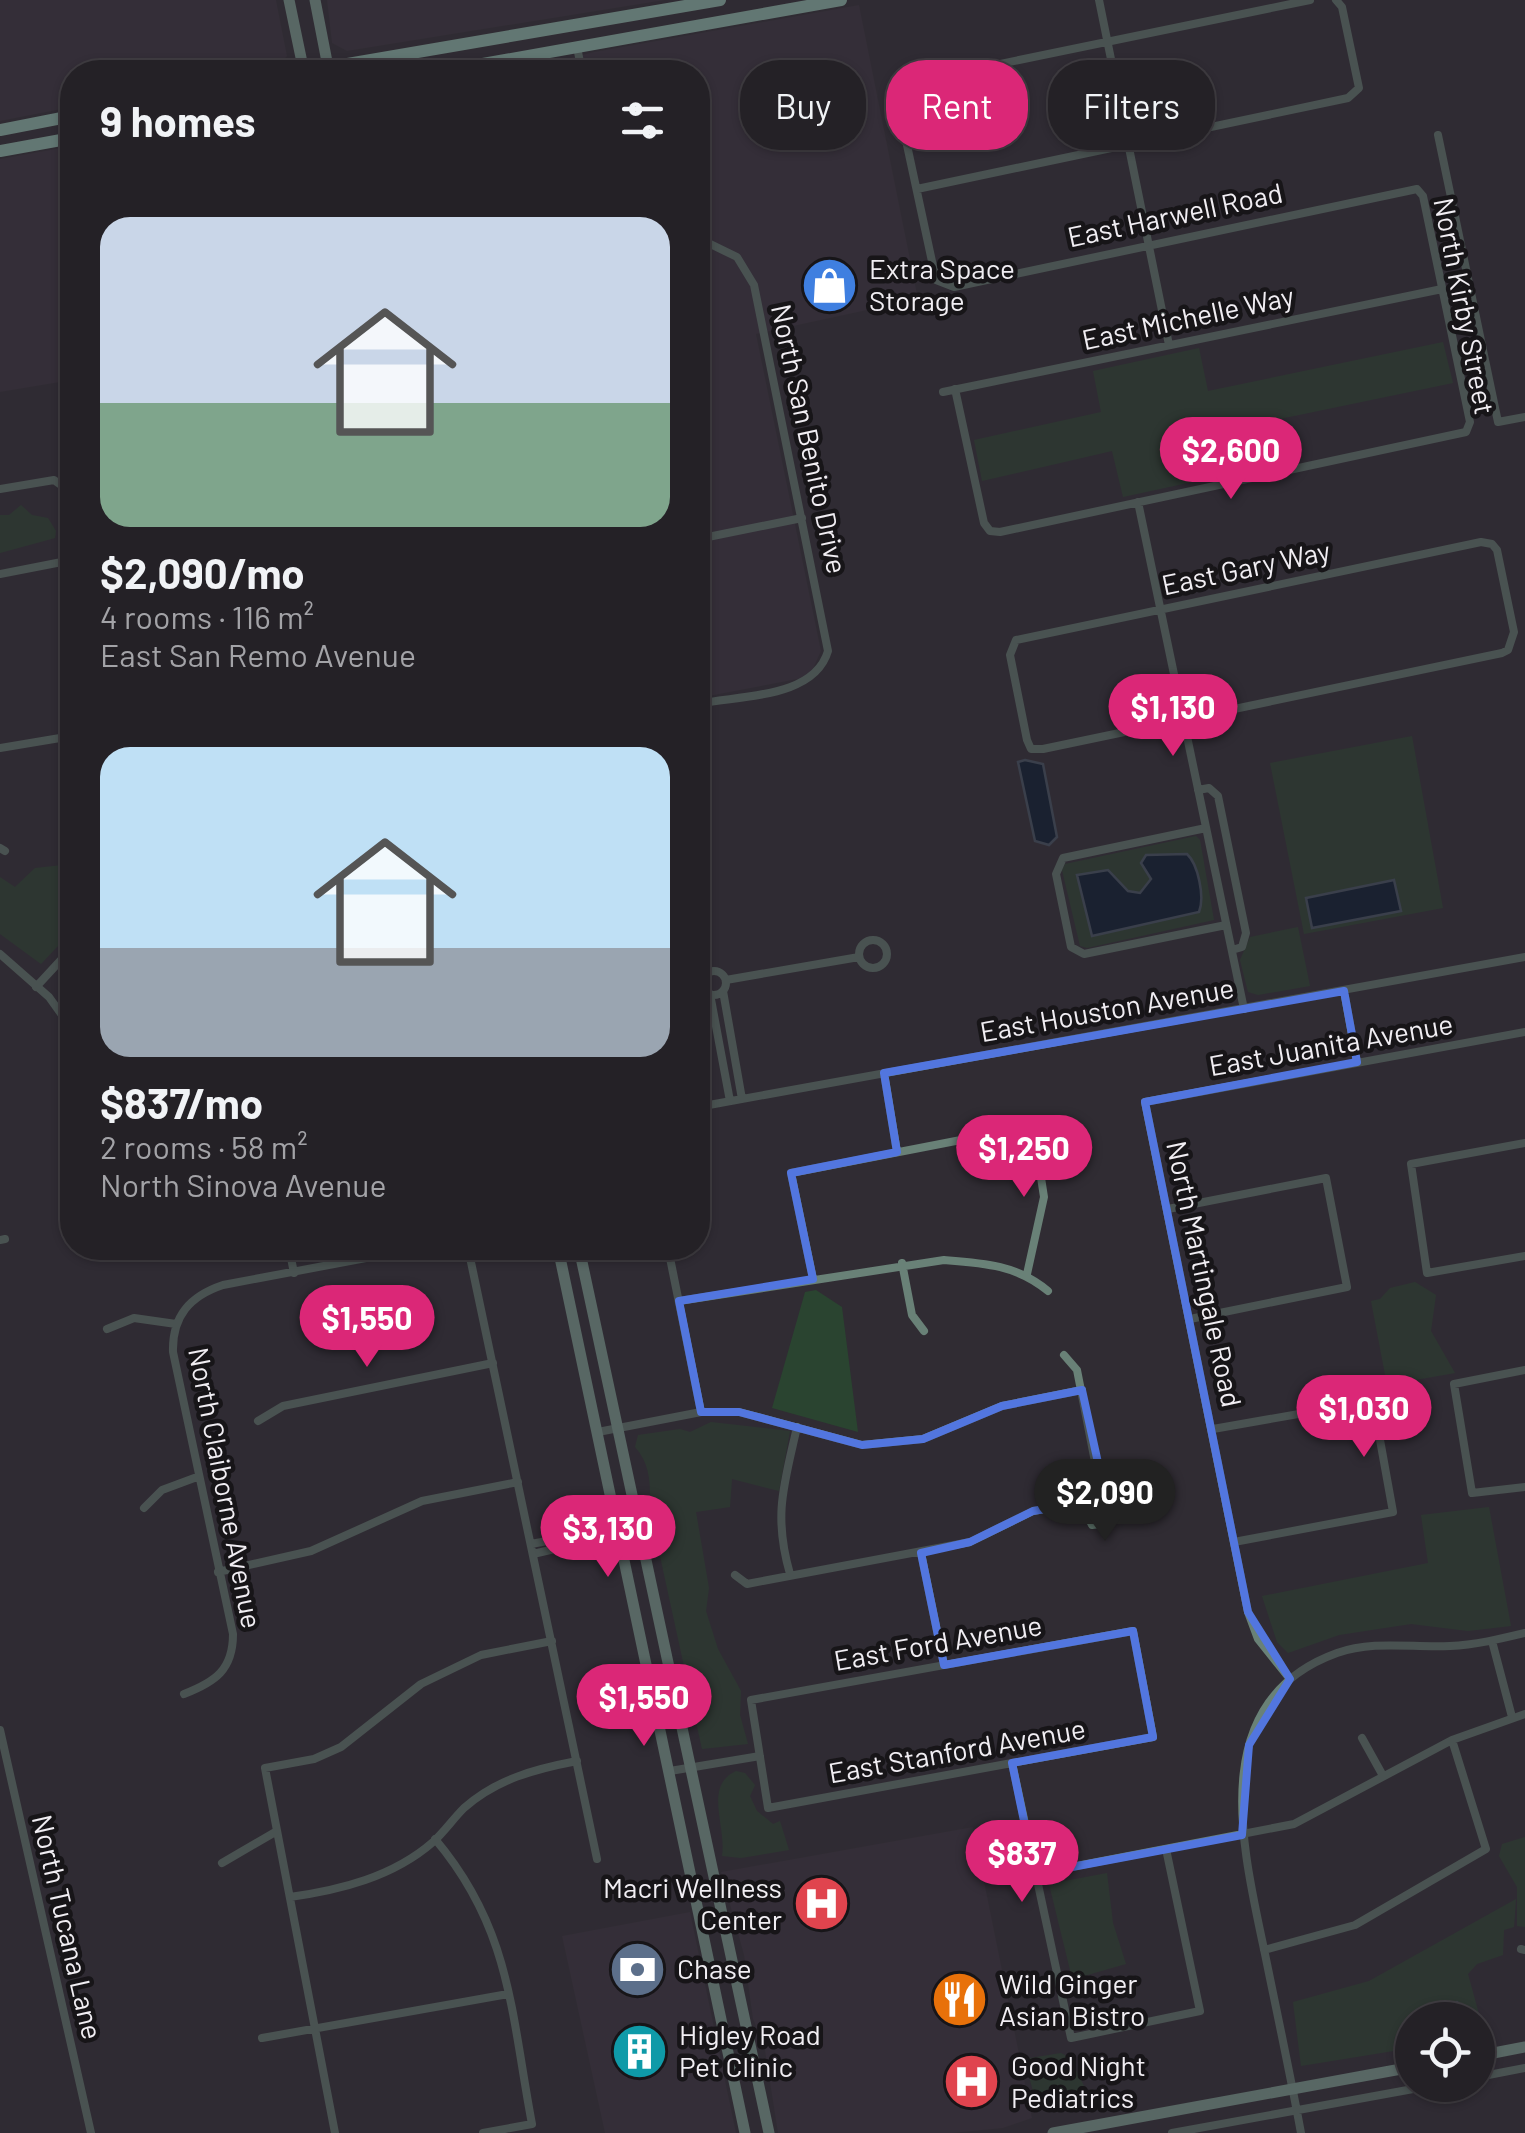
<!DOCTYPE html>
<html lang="en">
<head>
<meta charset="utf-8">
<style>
  body { margin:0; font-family:Barlow,sans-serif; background:#302e32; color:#f1f3f6; height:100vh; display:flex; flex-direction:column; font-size:38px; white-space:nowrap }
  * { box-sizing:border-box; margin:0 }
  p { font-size:32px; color:#a3a3a7 }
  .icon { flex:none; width:55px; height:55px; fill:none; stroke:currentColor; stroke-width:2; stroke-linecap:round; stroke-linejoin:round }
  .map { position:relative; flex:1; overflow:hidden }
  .sheet { position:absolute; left:60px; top:60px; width:650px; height:1200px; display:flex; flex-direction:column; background:#242126; border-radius:40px; box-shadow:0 2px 8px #0004,0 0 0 2px #413e43 }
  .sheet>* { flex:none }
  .top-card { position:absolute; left:740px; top:60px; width:635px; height:90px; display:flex; gap:20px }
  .fabs { position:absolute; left:1395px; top:2002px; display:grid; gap:20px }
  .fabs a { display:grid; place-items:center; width:100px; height:100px; border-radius:50%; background:#242126; box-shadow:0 2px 8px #0004,0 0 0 2px #413e43; font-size:50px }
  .price { position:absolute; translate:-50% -85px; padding:0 22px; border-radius:35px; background:#db2777; color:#fff; font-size:32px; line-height:65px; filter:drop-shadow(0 2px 5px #0008) }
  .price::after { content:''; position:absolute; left:50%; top:60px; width:30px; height:22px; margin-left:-15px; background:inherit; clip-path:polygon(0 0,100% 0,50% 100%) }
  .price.on { background:#222; color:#fff }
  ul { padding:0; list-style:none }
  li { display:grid; align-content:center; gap:20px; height:530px; padding:0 40px }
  li span { display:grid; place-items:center; height:310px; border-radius:30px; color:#555 }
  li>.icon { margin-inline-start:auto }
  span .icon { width:180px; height:180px; fill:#fffc; stroke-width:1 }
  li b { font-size:42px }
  h2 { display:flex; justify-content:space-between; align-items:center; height:120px; padding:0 40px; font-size:42px }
  .pill { padding:0 35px; border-radius:40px; background:#242126; box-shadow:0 2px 8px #0004,0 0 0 2px #413e43; font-size:35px; line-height:90px }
  .pill.on { background:#db2777; color:#fff }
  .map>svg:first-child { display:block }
  .built { fill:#3a323e }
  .green { fill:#2a4430 }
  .water { fill:#00162d; stroke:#485768; stroke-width:2.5 }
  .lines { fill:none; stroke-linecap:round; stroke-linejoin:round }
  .stream { stroke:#485768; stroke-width:2.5 }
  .minor { stroke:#698177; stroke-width:8 }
  .secondary { stroke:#89afa0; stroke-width:11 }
  .primary { stroke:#a1d3c0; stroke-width:12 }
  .marked { fill:none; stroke:#5276df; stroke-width:8; stroke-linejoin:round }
  .labels { text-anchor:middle; stroke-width:9; stroke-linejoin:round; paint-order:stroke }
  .street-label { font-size:28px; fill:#f1eef3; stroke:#171518 }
  .poi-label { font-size:28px; fill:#f1eef3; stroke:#171518; text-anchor:start }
</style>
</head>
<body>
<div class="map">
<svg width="1525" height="2133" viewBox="0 0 1525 2133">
  <rect width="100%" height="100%" fill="#302c33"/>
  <path class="built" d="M 0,0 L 276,0 L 287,56 L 276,68 L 227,72 L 72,72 L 72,107 L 0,121 Z
    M 327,0 L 665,0 L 347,51 L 332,43 Z
    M 859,5 L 918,299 L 756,334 L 821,651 L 812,671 L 803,678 L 698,698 L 698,72 L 489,72 L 518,71 L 594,52 Z
    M 72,146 L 72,380 L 0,392 L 0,159 Z
    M 973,1827 L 1032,2118 L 1003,2128 L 952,2133 L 778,2133 L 764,2044 L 753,2019 L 744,1955 L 721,1872 Z
    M 690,1912 L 736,2133 L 605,2133 L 562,1936 Z"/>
  <path class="green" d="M 1443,342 L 1453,383 L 1203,435 L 1211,478 L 1123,497 L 1112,451 L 982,481 L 974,440 L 1101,412 L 1093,371 L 1199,348 L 1208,391 Z
    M 21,505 L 32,515 L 48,518 L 56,531 L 55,538 L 0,553 L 0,515 L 9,515 Z
    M 1412,736 L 1443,908 L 1304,934 L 1270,763 Z
    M 1196,836 L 1200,840 L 1214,920 L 1087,948 L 1080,946 L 1062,870 L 1065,864 Z
    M 72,864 L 72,931 L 41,964 L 0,934 L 0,877 L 15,887 L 35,868 Z
    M 1298,927 L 1310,986 L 1258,995 L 1248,992 L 1240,960 L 1250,937 Z
    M 1415,1282 L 1436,1295 L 1431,1331 L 1455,1373 L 1387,1385 L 1371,1301 L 1380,1299 L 1390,1288 Z
    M 816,1290 L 842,1307 L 858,1432 L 772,1408 L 805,1292 Z
    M 711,1422 L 790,1431 L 779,1491 L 732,1479 L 730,1507 L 696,1512 L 709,1588 L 706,1611 L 718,1649 L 741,1691 L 740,1715 L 748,1744 L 702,1749 L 655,1533 L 661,1531 L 650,1524 C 649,1496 655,1469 635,1447 L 638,1435 L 680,1429 L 690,1432 Z
    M 1489,1507 L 1511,1626 L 1468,1631 L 1411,1624 L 1339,1635 L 1288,1653 L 1277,1642 L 1262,1596 L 1428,1563 L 1421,1515 Z
    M 736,1771 L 745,1773 L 755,1785 L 750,1796 L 757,1811 L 773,1824 L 780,1821 L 789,1850 L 741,1858 L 722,1856 C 727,1827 703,1786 736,1771 Z
    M 1525,1837 L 1525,1927 L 1517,1926 L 1517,1887 L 1499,1856 L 1502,1844 Z
    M 1107,1873 L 1113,1923 L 1126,1964 L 1077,1978 L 1071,1974 L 1049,1884 Z
    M 1516,1899 L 1514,1927 L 1504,1930 L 1503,1955 L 1477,1964 L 1468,1974 L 1485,2036 L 1478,2037 L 1478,2020 L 1412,2020 L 1412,2048 L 1301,2066 L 1293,2002 L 1369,1981 Z
    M 1061,2053 L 1070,2058 L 1085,2088 L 1074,2095 L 1051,2090 L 1042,2100 L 1035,2098 L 1024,2059 Z"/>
  <path class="water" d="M 1025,760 L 1043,764 L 1057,837 L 1049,845 L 1035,841 L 1018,762 Z
    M 1187,854 C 1198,864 1205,897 1199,912 L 1092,936 L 1077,875 L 1108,870 L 1128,891 L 1140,893 L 1151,879 L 1141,863 L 1146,855 Z
    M 1394,880 L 1401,911 L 1312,928 L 1306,898 Z"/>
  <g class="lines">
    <path class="stream" d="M 1457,2002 L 1468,2020"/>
    <path class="minor" d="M 1099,0 L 1169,345
      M 577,47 L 582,72
      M 1438,135 L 1498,422 L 1525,417
      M 917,189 L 1348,98 L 1359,88 L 1342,7 L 1336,0
      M 698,238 L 737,257 L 754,285 L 828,651 C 814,699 739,695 698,704
      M 955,389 L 984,523 L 990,531 L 1000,532 L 1466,432 L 1470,422 L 1423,196 L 1417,189 L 954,287 L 936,280 L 896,94 L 908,83 L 1310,0
      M 943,392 L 1442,289
      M 0,489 L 54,480 L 72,493
      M 1138,502 L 1244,1009
      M 698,539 L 802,518
      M 1481,542 L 1492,544 L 1497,550 L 1514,632 L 1508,650 L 1502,653 L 1043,749 L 1031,749 L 1027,740 L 1010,655 L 1016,640 Z
      M 0,574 L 72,560
      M 0,748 L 72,736
      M 1198,790 L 1209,788 L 1218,796 L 1246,933 L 1242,947 L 1232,950
      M 1206,828 L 1063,858 L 1056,874 L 1071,947 L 1084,954 L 1226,925
      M 0,848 L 5,851
      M859 954a14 14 0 1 1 28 0a14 14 0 1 1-28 0Z
      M 0,954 L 49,997 L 72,1029
      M702 983a12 12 0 1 1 24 0a12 12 0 1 1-24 0Z
      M 726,980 L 859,957
      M 36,987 L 72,948
      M 723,991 L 742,1099
      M 1344,991 L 1357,1062
      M 710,994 L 730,1101
      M 884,1073 L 897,1152
      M 698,1107 L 1525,957
      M 63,1133 L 72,1140
      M 1525,1143 L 1411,1164 L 1427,1273 L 1525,1256
      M 1168,1209 L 1326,1178 L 1347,1287 L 1190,1319
      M 0,1240 L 5,1239
      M 289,1248 L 294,1273
      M 468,1248 L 597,1859
      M 668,1248 L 701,1412
      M 902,1263 L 912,1315 L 924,1331
      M 813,1279 L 791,1173 L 1033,1126 L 1044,1197 L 1027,1274
      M 679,1301 L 944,1260 C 984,1263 1017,1265 1048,1291
      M 107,1329 L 134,1318 L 176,1324
      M 1064,1355 L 1077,1370 L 1107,1523 L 1092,1525 L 1081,1503
      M 1525,1370 L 1454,1384 L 1472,1493 L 1525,1487
      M 258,1421 L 283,1406 L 493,1363
      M 1213,1429 L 1373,1401 L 1393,1512 L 1234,1542
      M 598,1432 L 701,1412 L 739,1412 L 862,1445 L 923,1439 L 1002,1406 L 1082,1390
      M 144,1508 L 162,1490 L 197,1477
      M 531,1544 L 638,1524
      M 921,1553 L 944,1665
      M 533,1554 L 602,1538 L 618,1529
      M 218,1572 L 311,1551 L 422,1501 L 518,1482
      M 790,1574 C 773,1515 784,1485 797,1427
      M 735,1575 L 747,1584 L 970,1542 L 1033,1511 L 1105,1499
      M 1133,1631 L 1153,1737 L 768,1808 L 751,1700 Z
      M 1492,1641 L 1512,1717
      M 1290,1679 L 1258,1639 L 1248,1612 L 1145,1102 L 1525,1032
      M 184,1694 C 215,1682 233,1670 233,1634 L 173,1352 C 172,1316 190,1296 223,1285 L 419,1248
      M 0,1730 L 91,2133
      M 1362,1738 L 1382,1774
      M 1012,1763 L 1071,2038 L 1200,2011 L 1166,1849
      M 670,1771 L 760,1756
      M 435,1839 C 511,1929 511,2013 532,2124 L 483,2133
      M 222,1863 L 277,1831
      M 1035,1874 L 1294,1824 L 1452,1740 L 1525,1714
      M 290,1897 C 340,1890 393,1877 433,1842 C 444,1832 453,1819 464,1808 C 497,1779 535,1769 577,1761
      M 1521,1949 L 1525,1950
      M 1264,1950 L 1355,1925 L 1486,1849 L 1452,1740
      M 262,2038 L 508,1994
      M 1478,2077 L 1525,2068
      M 335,2133 L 265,1768 L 314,1759 L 341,1747 L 421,1684 L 481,1655 L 552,1641
      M 1172,2133 L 1435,2085
      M 1301,2133 C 1290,2073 1277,2013 1265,1954 C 1243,1849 1204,1701 1337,1653 C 1374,1640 1412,1648 1450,1646 C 1475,1645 1500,1639 1525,1633"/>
    <path class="secondary" d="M 289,0 L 304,72
      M 315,0 L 329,72
      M 558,1248 L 745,2133
      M 579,1248 L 769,2133
      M 1478,2056 L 1525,2047
      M 1053,2133 L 1412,2067"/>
    <path class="primary" d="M 301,72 L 720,0
      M 438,72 L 841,0
      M 0,130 L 72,116
      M 0,151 L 72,138"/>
  </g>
  <path d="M0 0H1525V2133H0ZM 1344,991 L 1357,1062 L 1145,1102 L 1248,1612 L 1290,1679 L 1249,1745 L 1242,1835 L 1035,1874 L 1012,1763 L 1153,1737 L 1133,1631 L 944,1665 L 921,1553 L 970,1542 L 1033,1511 L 1106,1499 L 1082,1390 L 1002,1406 L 923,1439 L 862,1445 L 739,1412 L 701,1412 L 679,1301 L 813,1279 L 791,1173 L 897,1152 L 884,1073 Z" fill="#302c33" fill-opacity=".55" fill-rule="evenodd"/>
  <path class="marked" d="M 1344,991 L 1357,1062 L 1145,1102 L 1248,1612 L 1290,1679 L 1249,1745 L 1242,1835 L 1035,1874 L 1012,1763 L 1153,1737 L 1133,1631 L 944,1665 L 921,1553 L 970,1542 L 1033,1511 L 1106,1499 L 1082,1390 L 1002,1406 L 923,1439 L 862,1445 L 739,1412 L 701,1412 L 679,1301 L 813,1279 L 791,1173 L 897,1152 L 884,1073 Z"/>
  <defs>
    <symbol id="shop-disc" viewBox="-11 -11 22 22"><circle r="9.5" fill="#3f7fe0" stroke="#171518"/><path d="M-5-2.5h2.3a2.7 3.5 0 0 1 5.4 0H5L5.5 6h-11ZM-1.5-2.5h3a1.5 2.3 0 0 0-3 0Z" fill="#fff"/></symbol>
    <symbol id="hospital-disc" viewBox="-11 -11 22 22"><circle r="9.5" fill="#e0444e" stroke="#171518"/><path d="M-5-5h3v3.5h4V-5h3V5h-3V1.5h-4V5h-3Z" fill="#fff"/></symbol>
    <symbol id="bank-disc" viewBox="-11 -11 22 22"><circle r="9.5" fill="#5c6f8a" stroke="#171518"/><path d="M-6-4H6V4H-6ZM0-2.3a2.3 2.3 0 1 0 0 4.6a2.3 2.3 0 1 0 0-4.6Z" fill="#fff"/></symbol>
    <symbol id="restaurant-disc" viewBox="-11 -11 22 22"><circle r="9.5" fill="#e8710a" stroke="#171518"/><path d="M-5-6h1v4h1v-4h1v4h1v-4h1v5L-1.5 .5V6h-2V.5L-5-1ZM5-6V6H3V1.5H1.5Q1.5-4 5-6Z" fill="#fff"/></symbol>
    <symbol id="building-disc" viewBox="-11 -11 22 22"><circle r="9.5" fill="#0f9aa8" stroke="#171518"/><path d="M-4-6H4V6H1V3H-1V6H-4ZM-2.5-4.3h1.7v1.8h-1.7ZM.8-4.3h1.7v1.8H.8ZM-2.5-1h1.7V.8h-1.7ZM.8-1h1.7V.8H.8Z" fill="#fff"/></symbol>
  </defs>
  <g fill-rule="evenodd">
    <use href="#shop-disc" x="798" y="254" width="63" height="63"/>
    <use href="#hospital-disc" x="790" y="1872" width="63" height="63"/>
    <use href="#bank-disc" x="606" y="1938" width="63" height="63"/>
    <use href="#restaurant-disc" x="928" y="1968" width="63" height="63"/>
    <use href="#building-disc" x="608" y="2020" width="63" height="63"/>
    <use href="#hospital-disc" x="940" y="2050" width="63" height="63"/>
  </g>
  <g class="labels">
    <g class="street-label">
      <text transform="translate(1175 215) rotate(-12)" y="10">East Harwell Road</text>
      <text transform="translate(1464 306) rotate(79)" y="10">North Kirby Street</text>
      <text transform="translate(1188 318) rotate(-12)" y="10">East Michelle Way</text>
      <text transform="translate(809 439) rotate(78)" y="10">North San Benito Drive</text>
      <text transform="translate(1246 568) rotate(-12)" y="10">East Gary Way</text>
      <text transform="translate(1107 1010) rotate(-10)" y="10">East Houston Avenue</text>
      <text transform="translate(1331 1045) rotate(-10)" y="10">East Juanita Avenue</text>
      <text transform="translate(1204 1274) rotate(78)" y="10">North Martingale Road</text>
      <text transform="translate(225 1488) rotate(79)" y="10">North Claiborne Avenue</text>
      <text transform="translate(938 1643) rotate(-10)" y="10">East Ford Avenue</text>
      <text transform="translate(957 1751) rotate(-10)" y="10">East Stanford Avenue</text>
      <text transform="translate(67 1927) rotate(77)" y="10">North Tucana Lane</text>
    </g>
    <g class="poi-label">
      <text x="869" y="279">Extra Space<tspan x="869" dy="32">Storage</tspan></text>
      <text x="782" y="1898" text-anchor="end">Macri Wellness<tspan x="782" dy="32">Center</tspan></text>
      <text x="677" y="1979">Chase</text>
      <text x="999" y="1994">Wild Ginger<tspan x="999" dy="32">Asian Bistro</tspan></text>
      <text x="679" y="2045">Higley Road<tspan x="679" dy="32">Pet Clinic</tspan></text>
      <text x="1011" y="2076">Good Night<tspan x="1011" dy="32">Pediatrics</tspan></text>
    </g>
  </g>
</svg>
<div class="fabs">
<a><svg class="icon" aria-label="locate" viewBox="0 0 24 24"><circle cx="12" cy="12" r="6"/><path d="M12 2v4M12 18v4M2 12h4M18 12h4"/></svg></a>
</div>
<b class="price" style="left:1231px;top:502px">$2,600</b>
<b class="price" style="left:1173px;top:759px">$1,130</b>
<b class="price" style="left:1024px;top:1200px">$1,250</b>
<b class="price" style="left:367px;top:1370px">$1,550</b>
<b class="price" style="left:1364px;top:1460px">$1,030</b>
<b class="price on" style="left:1105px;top:1544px">$2,090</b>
<b class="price" style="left:608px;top:1580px">$3,130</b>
<b class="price" style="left:644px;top:1749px">$1,550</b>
<b class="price" style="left:1022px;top:1905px">$837</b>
<div class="top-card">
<a class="pill">Buy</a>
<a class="pill on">Rent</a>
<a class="pill">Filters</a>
</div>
<section class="sheet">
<h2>9 homes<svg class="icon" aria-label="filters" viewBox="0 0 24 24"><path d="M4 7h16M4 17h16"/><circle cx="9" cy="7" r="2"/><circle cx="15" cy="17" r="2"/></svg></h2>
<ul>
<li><span style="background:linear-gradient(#c9d6e8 60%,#7fa58c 0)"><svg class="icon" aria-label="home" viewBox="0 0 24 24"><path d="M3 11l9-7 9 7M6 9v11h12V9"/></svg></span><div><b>$2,090/mo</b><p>4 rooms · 116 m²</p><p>East San Remo Avenue</p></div></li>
<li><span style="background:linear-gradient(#bfe0f5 65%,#9aa5b1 0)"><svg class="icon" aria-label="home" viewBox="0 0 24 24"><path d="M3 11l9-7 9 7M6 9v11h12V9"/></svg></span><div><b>$837/mo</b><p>2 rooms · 58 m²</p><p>North Sinova Avenue</p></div></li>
</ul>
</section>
</div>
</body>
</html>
